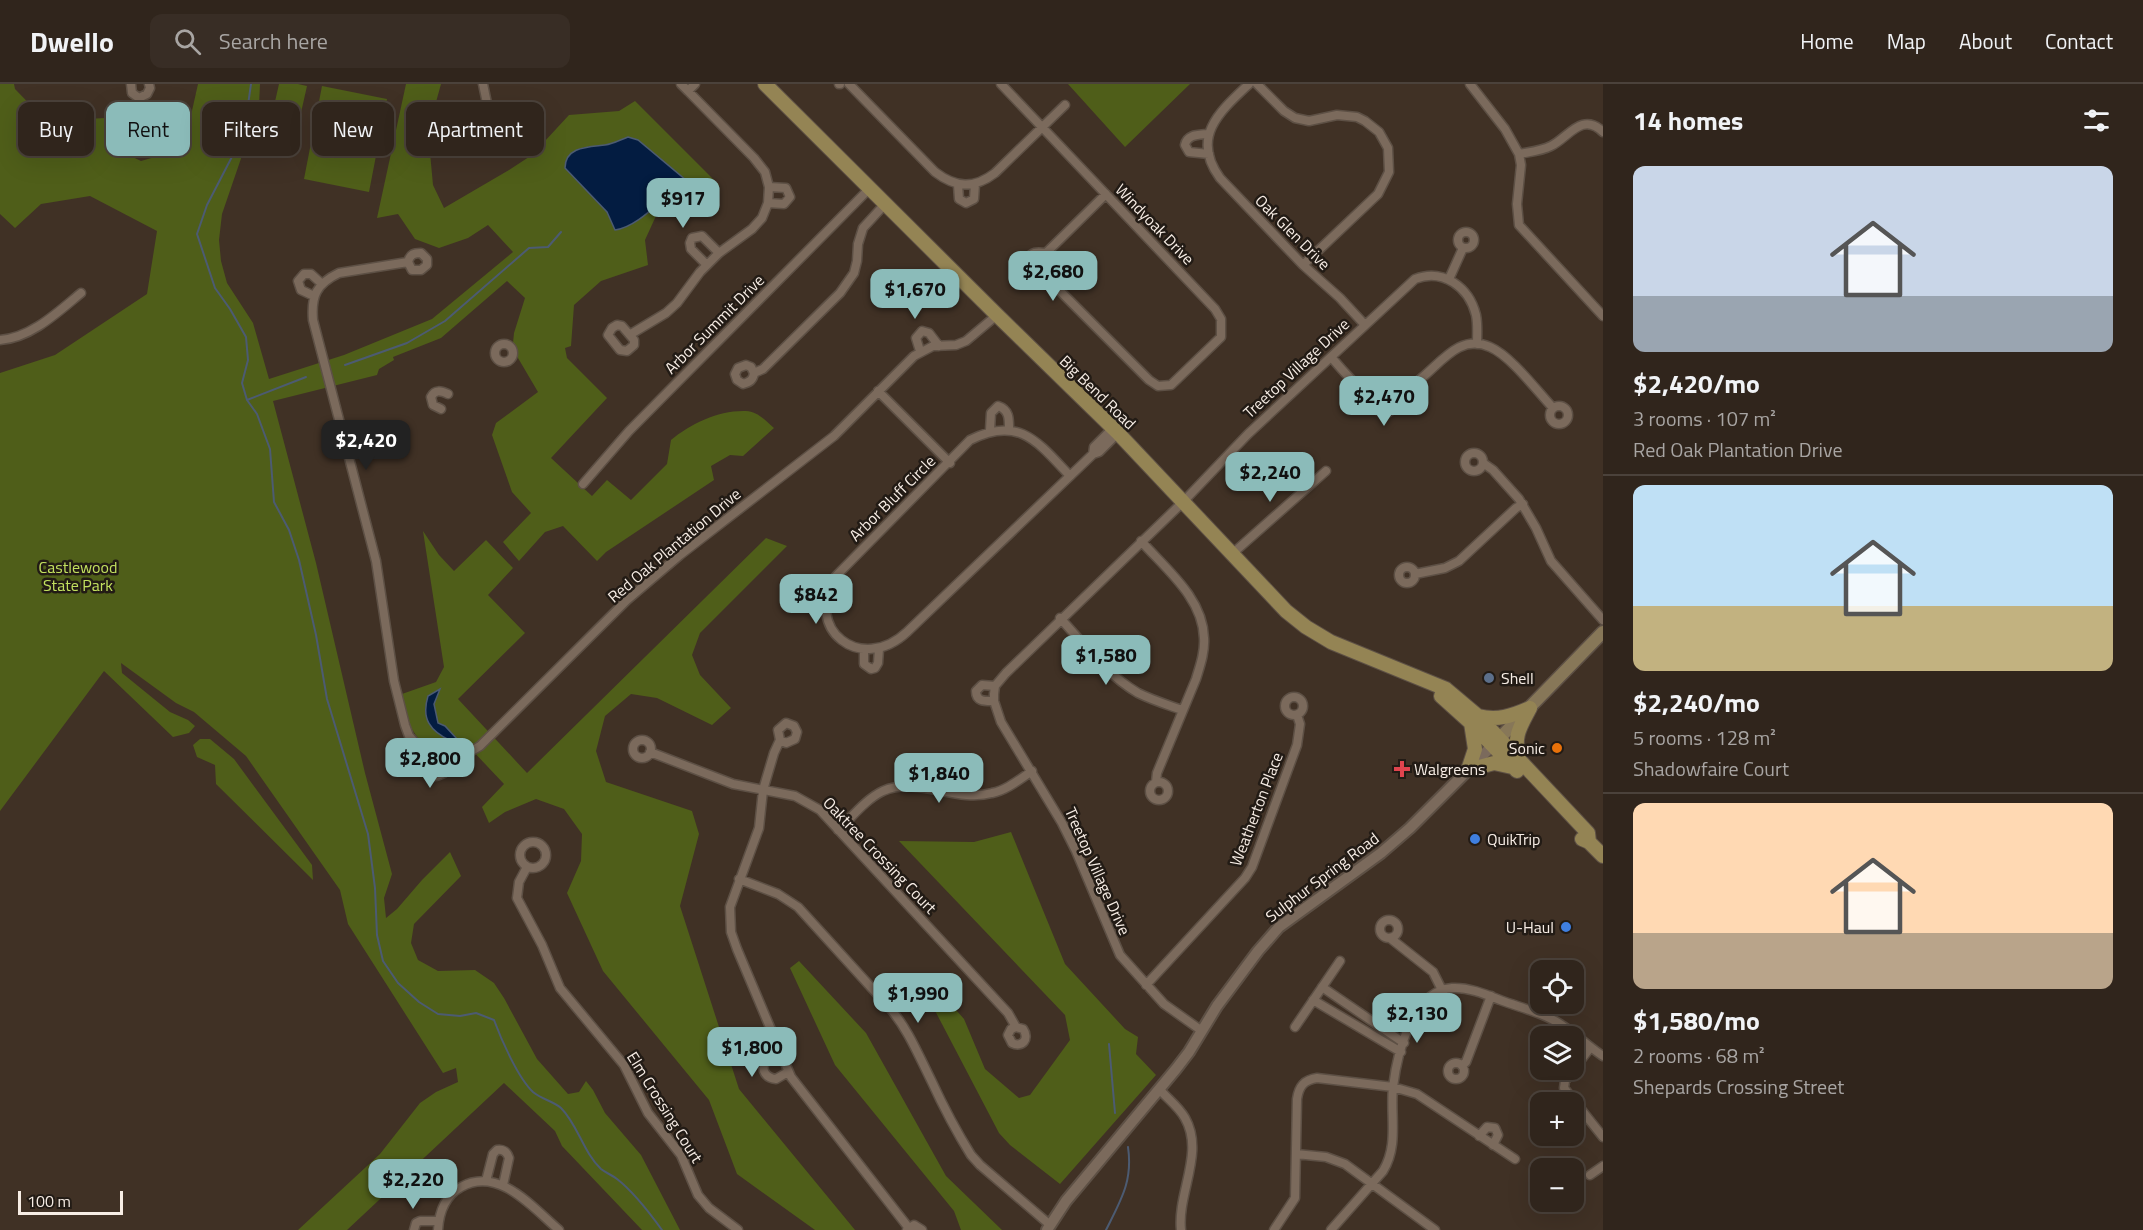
<!DOCTYPE html>
<html lang="en">
<head>
<meta charset="utf-8">
<style>
  body { margin:0; font-family:"Titillium Web",sans-serif; background:#382d25; color:#f1f3f6; height:100vh; display:flex; flex-direction:column; font-size:22px; white-space:nowrap }
  * { box-sizing:border-box; margin:0 }
  p { font-size:20px; color:#a8a5a3 }
  .icon { flex:none; width:33px; height:33px; fill:none; stroke:currentColor; stroke-width:2; stroke-linecap:round; stroke-linejoin:round }
  .map { position:relative; flex:1; overflow:hidden }
  .panel { display:flex; flex-direction:column; background:#30251c; width:540px }
  .panel>* { flex:none }
  .hud { position:absolute; left:18px; top:18px; width:570px; height:54px; display:flex; gap:12px }
  .tools { position:absolute; left:1530px; top:876px; display:grid; gap:12px }
  .tools a { display:grid; place-items:center; width:54px; height:54px; border-radius:12px; background:#30251c; box-shadow:0 6px 24px #0002,0 0 0 2px #4b423b; font-size:30px }
  .scale { position:absolute; left:18px; bottom:15px; width:105px; box-sizing:border-box; padding-left:6px; border:3px solid #f7ede5; border-top:0; font-size:16px; line-height:21px; white-space:nowrap; color:#f7ede5; -webkit-text-stroke:4px #221b15; paint-order:stroke }
  .price { position:absolute; translate:-50% -51px; padding:0 14px; border-radius:12px; background:#8bbbb9; color:#111; font-size:20px; line-height:39px; filter:drop-shadow(0 2px 3px #0008) }
  .price::after { content:''; position:absolute; left:50%; top:36px; width:18px; height:14px; margin-left:-9px; background:inherit; clip-path:polygon(0 0,100% 0,50% 100%) }
  .price.active { background:#222; color:#fff }
  ul { padding:0; list-style:none }
  li { display:grid; align-content:center; gap:12px; height:318px; padding:0 30px }
  li+li { border-top:2px solid #4b423b }
  li span { display:grid; place-items:center; height:186px; border-radius:12px; color:#555 }
  li>.icon { margin-inline-start:auto }
  span .icon { width:108px; height:108px; fill:#fffc; stroke-width:1 }
  li b { font-size:26px }
  h2 { display:flex; justify-content:space-between; align-items:center; height:72px; padding:0 30px; font-size:26px }
  .pill { padding:0 21px; border-radius:12px; background:#30251c; box-shadow:0 6px 24px #0002,0 0 0 2px #4b423b; font-size:21px; line-height:54px }
  .pill.active { background:#8bbbb9; color:#111 }
  header { display:flex; align-items:center; gap:36px; box-sizing:border-box; height:84px; padding:0 30px; background:#30251c; border-bottom:2px solid #4b423b }
  header strong { font-size:28px }
  nav { display:flex; gap:33px; margin-inline-start:auto; font-size:21px }
  .search { width:420px; height:54px; background:#382d25; display:flex; align-items:center; gap:15px; box-sizing:border-box; padding:0 21px; border-radius:12px; color:#a8a5a3; font-size:22px }
  main { display:flex; flex:1; min-height:0 }
  .map>svg:first-child { display:block }
  .green { fill:#4f5e19 }
  .water { fill:#031c41; stroke:#4c5b72; stroke-width:1.5 }
  .lines { fill:none; stroke-linecap:round; stroke-linejoin:round }
  .stream { stroke:#4c5b72; stroke-width:2 }
  .minor-casing { stroke:#5d5045; stroke-width:11 }
  .tertiary-casing { stroke:#5d5045; stroke-width:14 }
  .secondary-casing { stroke:#5d5045; stroke-width:15 }
  .primary-casing { stroke:#5d5045; stroke-width:16 }
  .minor { stroke:#7b6a5c; stroke-width:8 }
  .tertiary { stroke:#7b6a5c; stroke-width:10 }
  .secondary { stroke:#877758; stroke-width:12 }
  .primary { stroke:#948454; stroke-width:14 }
  .service-dot { fill:#5c6f8a; stroke:#221b15; stroke-width:2 }
  .food-dot { fill:#e8710a; stroke:#221b15; stroke-width:2 }
  .health-dot { fill:#e0444e; stroke:#221b15; stroke-width:2 }
  .shop-dot { fill:#3f7fe0; stroke:#221b15; stroke-width:2 }
  .labels { text-anchor:middle; stroke-width:5; stroke-linejoin:round; paint-order:stroke }
  .street-label { font-size:16px; fill:#f7ede5; stroke:#221b15 }
  .park-label { font-size:16px; fill:#c2e05f; stroke:#221b15 }
  .poi-label { font-size:16px; fill:#f7ede5; stroke:#221b15; text-anchor:start }
</style>
</head>
<body>
<header>
<strong>Dwello</strong>
<div class="search"><svg class="icon" aria-label="search" viewBox="0 0 24 24"><circle cx="10" cy="10" r="6"/><path d="M15 15l6 6"/></svg>Search here</div>
<nav><a>Home</a><a>Map</a><a>About</a><a>Contact</a></nav>
</header>
<main>
<div class="map">
<svg width="1603" height="1146" viewBox="0 0 1603 1146">
  <rect width="100%" height="100%" fill="#403125"/>
  <path class="green" d="M 0,0 L 14,0 L 15,5 L 46,37 L 106,34 L 114,64 L 141,77 L 165,70 L 187,49 L 198,0 L 260,0 L 259,22 L 222,130 L 219,156 L 221,177 L 227,199 L 253,239 L 269,295 L 344,271 L 432,235 L 513,168 L 488,141 L 468,154 L 439,164 L 415,155 L 398,130 L 377,134 L 406,0 L 441,0 L 428,47 L 433,101 L 444,124 L 509,86 L 532,71 L 569,31 L 619,27 L 635,17 L 719,101 L 716,110 L 694,102 L 661,121 L 645,156 L 648,181 L 601,197 L 574,221 L 571,262 L 565,264 L 567,274 L 607,314 L 551,374 L 592,412 L 607,396 L 631,416 L 667,380 L 671,356 C 690,340 719,326 746,327 C 757,327 766,337 774,344 L 743,372 L 730,371 L 711,382 L 714,396 L 606,468 L 597,477 L 563,442 L 545,448 L 519,477 L 503,458 L 531,429 L 512,408 L 492,351 L 496,339 L 538,308 L 518,274 L 518,267 L 513,259 L 514,249 L 525,214 L 507,197 L 441,254 L 393,273 L 394,276 L 379,285 L 377,291 L 273,317 L 316,479 L 365,689 L 392,790 L 384,814 L 386,834 L 397,825 L 422,796 L 450,768 L 461,792 L 414,840 L 411,859 L 418,876 L 438,887 L 475,886 L 494,899 L 504,914 L 537,975 L 568,1010 L 579,1008 L 586,997 L 593,1006 L 605,1029 L 641,1071 L 680,1146 L 642,1146 L 562,1062 L 555,1047 L 504,999 L 347,1146 L 298,1146 L 380,1070 L 420,1019 L 436,1008 L 458,998 L 456,984 L 443,989 L 348,840 L 340,806 L 246,672 L 194,628 L 176,619 L 121,579 L 122,589 L 170,628 L 188,636 L 195,642 L 189,649 L 173,653 L 104,587 L 0,727 L 0,289 L 55,271 L 147,210 L 157,147 L 90,112 L 41,120 L 15,144 L 0,130 Z
    M 279,0 L 298,0 L 307,2 L 296,51 L 269,44 Z
    M 1068,0 L 1190,0 L 1125,63 Z
    M 322,2 L 387,15 L 369,108 L 304,95 Z
    M 423,447 L 439,471 L 454,487 L 486,456 L 513,484 L 488,511 L 525,549 L 458,615 L 527,689 L 766,454 L 787,462 L 700,549 L 692,571 L 700,591 L 731,624 L 712,641 L 657,614 L 631,610 L 605,632 L 596,667 L 606,698 L 692,727 L 699,750 L 680,822 L 739,1005 L 855,1146 L 815,1146 L 737,1090 L 709,1016 L 603,887 L 567,809 L 581,777 L 582,750 L 564,725 L 536,715 L 505,728 L 489,739 L 482,723 L 504,700 L 470,664 C 451,670 427,669 415,650 C 407,639 405,622 402,610 L 436,598 L 444,583 Z
    M 200,655 L 210,655 L 234,675 L 312,781 L 313,796 L 216,700 L 215,681 L 197,673 L 193,661 Z
    M 1011,748 L 1065,880 L 1125,945 L 1138,953 L 1136,970 L 1156,991 L 1060,1100 L 1010,1061 L 999,1049 L 931,919 L 942,910 L 964,935 L 985,985 L 1019,1014 L 1030,1011 L 1070,956 L 1065,931 L 899,757 L 974,758 Z
    M 799,877 L 866,949 L 946,1092 L 1002,1146 L 961,1146 L 954,1127 L 835,981 L 790,884 Z"/>
  <path class="water" d="M 628,53 L 638,56 L 687,97 C 665,110 640,143 615,146 L 607,128 L 565,84 C 565,62 590,63 605,61 C 613,60 620,56 628,53 Z
    M 440,605 L 434,620 L 438,639 L 445,642 L 457,655 L 451,657 C 430,647 421,635 428,612 Z"/>
  <g class="lines">
    <path class="stream" d="M 251,0 L 246,35 L 236,65 L 207,121 L 197,150 L 215,204 L 230,225 L 246,253 L 248,276 L 242,299 L 247,316 L 257,330 L 270,365 L 274,418 L 289,446 L 299,476 L 316,551 L 327,615 L 368,750 L 375,804 L 377,851 L 383,877 L 398,899 L 419,918 L 438,930 L 460,932 L 476,929 L 494,936 C 501,955 518,994 533,1008 C 541,1015 553,1017 561,1024 C 578,1041 583,1068 601,1085 C 606,1089 612,1091 617,1095 C 634,1108 649,1128 662,1146
      M 345,281 L 407,259 L 445,237 L 529,164 L 548,163 L 561,148
      M 247,316 L 306,293
      M 1109,960 L 1115,1029
      M 1106,1146 C 1121,1116 1133,1097 1128,1063"/>
    <defs>
      <path id="minor" d="M 131,0 L 132,9 L 139,14 L 147,10 L 150,4 L 149,0
        M 483,0 L 488,24
        M 681,0 L 688,7 L 695,0
        M 839,0 L 840,0
        M 849,0 L 935,88 C 956,104 974,105 995,89 L 1065,21
        M 1001,0 L 1215,225 L 1221,235 L 1221,253 L 1171,301 L 1158,302 L 1149,296 L 1051,198 C 1044,189 1042,179 1046,169 L 1106,110
        M 1249,0 C 1220,27 1190,53 1220,94 L 1303,181 L 1340,214 L 1365,241
        M 1257,0 L 1284,27 L 1295,34 L 1309,37 L 1337,31 L 1357,33 L 1365,37 L 1379,48 L 1388,64 L 1389,88 L 1378,110 L 1303,181
        M 1470,0 L 1505,45 L 1519,70 L 1521,81 L 1517,120 L 1519,141 L 1603,232
        M 492,23 L 498,24 L 503,29 L 501,38 C 493,45 481,55 470,52 L 465,44 L 467,38 Z
        M 1208,50 C 1199,51 1187,50 1185,61 L 1189,68 L 1209,70
        M 1519,70 C 1529,68 1541,67 1551,62 C 1568,54 1582,27 1603,48
        M 958,101 L 959,115 L 966,119 L 974,115 L 975,100
        M 768,119 L 784,120 L 790,113 L 786,104 L 769,103
        M1458 156a8 8 0 1 1 16 0a8 8 0 1 1-16 0Z
        M 408,178 L 412,186 L 421,186 L 427,181 L 427,175 L 421,169 C 414,169 410,170 408,178 L 339,189 C 316,200 311,212 313,236 L 376,477 L 394,597 L 405,641 L 409,652 L 417,661 L 428,669 L 440,673 L 463,672 L 480,662 L 627,516 L 680,471 L 834,352 L 914,272 L 933,262 L 956,261 L 966,257 L 997,231
        M 707,181 L 691,165 L 690,159 L 692,154 L 702,152 L 719,169
        M 1045,188 L 1031,183 L 1028,177 C 1030,167 1038,168 1046,169
        M 1449,195 L 1463,164
        M 314,212 L 301,206 L 298,197 L 304,190 L 311,190 L 322,200
        M 617,241 L 622,242 L 634,256 L 634,261 L 627,267 L 620,266 L 608,251 L 612,244 Z
        M 631,250 L 666,229 L 677,219 L 700,188 L 719,169 L 752,145 L 762,134 L 768,119 L 769,103 L 765,88 L 754,74 L 688,7
        M 0,256 C 31,254 58,228 81,209
        M495 269a9 9 0 1 1 18 0a9 9 0 1 1-18 0Z
        M 920,267 L 916,254 L 922,247 L 929,249 L 939,262
        M 1331,273 C 1342,285 1353,301 1369,307 C 1423,329 1442,241 1490,263 C 1511,272 1537,307 1553,324
        M 754,289 C 753,296 750,298 743,300 L 737,296 L 735,290 L 738,284 L 746,281 L 751,283 L 754,289 L 763,285 L 840,209 L 854,189 L 857,177 L 858,160 L 863,144 L 885,120
        M 878,307 L 950,379
        M 1377,309 L 1377,326 L 1385,330 C 1395,326 1394,320 1393,310
        M1550 331a9 9 0 1 1 18 0a9 9 0 1 1-18 0Z
        M 441,325 L 433,321 L 431,313 C 435,305 441,307 448,310
        M 990,346 L 991,329 L 998,322 C 1010,326 1009,336 1009,346
        M1465 378a9 9 0 1 1 18 0a9 9 0 1 1-18 0Z
        M 1093,370 L 1094,363 L 1113,344
        M 1483,379 L 1493,386 L 1519,415 L 1536,444 L 1551,477 L 1603,536
        M 1070,392 C 1038,358 1019,331 970,356 L 836,492 C 802,545 861,591 907,548 L 1070,392 L 1093,370 L 1099,368 L 1118,349
        M 583,400 L 629,347 L 870,104
        M 1141,457 C 1166,485 1203,514 1204,554 C 1205,568 1200,582 1196,595 L 1157,689 L 1156,698
        M 1232,470 L 1326,387
        M1399 491a8 8 0 1 1 16 0a8 8 0 1 1-16 0Z
        M 1415,490 L 1445,484 L 1459,477 L 1516,424 L 1523,420
        M 1060,534 C 1084,560 1107,591 1138,609 C 1152,616 1168,621 1182,626
        M 864,565 L 864,580 L 871,585 L 875,584 L 878,579 L 879,565
        M1285 622a9 9 0 1 1 18 0a9 9 0 1 1-18 0Z
        M 994,617 C 985,617 976,618 976,607 L 982,601 L 995,602
        M 780,656 L 786,659 L 795,655 L 797,648 L 794,642 L 786,639 L 778,646 L 780,656 L 774,669 L 763,706 L 759,744 L 730,823 L 731,848 L 737,865 L 791,993 L 908,1143
        M633 665a9 9 0 1 1 18 0a9 9 0 1 1-18 0Z
        M 650,668 L 733,700 L 795,712 L 820,726 L 1008,929 L 1016,943 L 1023,945 C 1030,955 1022,964 1012,959 L 1008,951 L 1011,945 L 1016,943
        M 428,669 L 425,685 C 432,693 435,694 444,689 L 448,674
        M1150 707a9 9 0 1 1 18 0a9 9 0 1 1-18 0Z
        M 838,746 C 852,733 866,715 883,707 C 918,692 956,719 992,709 C 1007,706 1020,695 1032,687
        M520 771a13 13 0 1 1 26 0a13 13 0 1 1-26 0Z
        M 527,783 L 519,798 L 517,814 L 542,861 L 560,904 L 624,981 L 648,1029 L 681,1071 L 698,1111 L 709,1124 L 738,1146
        M 739,795 L 778,810 L 798,823 L 889,923 C 908,945 918,970 931,996 C 943,1022 956,1047 971,1071 L 980,1081 L 1049,1140
        M1380 845a9 9 0 1 1 18 0a9 9 0 1 1-18 0Z
        M 1390,854 L 1433,888 L 1442,906
        M 1146,901 L 1245,794 L 1252,783 L 1297,661 L 1300,640 L 1297,631
        M 1322,903 L 1404,959
        M 1313,916 L 1401,968
        M 1295,943 L 1340,877
        M 1202,947 L 1164,920 L 1120,871 L 1076,767 L 1062,739 L 1001,638 L 994,617 L 994,610 L 995,602 L 1006,589 L 1183,418 L 1248,350 L 1415,195 C 1443,184 1469,203 1476,231 C 1478,241 1477,250 1477,260
        M 780,970 L 766,977 C 760,986 766,994 776,995 L 788,988
        M1448 987a8 8 0 1 1 16 0a8 8 0 1 1-16 0Z
        M 1462,982 L 1466,978 L 1491,912
        M 1574,985 L 1590,964
        M 1573,986 L 1565,997 L 1564,1004 L 1603,1053
        M 1160,1006 C 1168,1015 1179,1023 1185,1034 C 1205,1069 1177,1109 1181,1146
        M 1479,1052 L 1487,1043 L 1495,1044 L 1498,1051 L 1493,1061
        M 1296,1070 L 1326,1073 L 1345,1080 L 1435,1146
        M 1590,1091 L 1603,1082
        M 486,1097 L 493,1070 L 497,1066 C 503,1065 507,1068 509,1074 L 503,1101
        M 414,1146 L 416,1139 L 420,1137 L 439,1137
        M 438,1146 C 439,1129 445,1112 461,1103 C 499,1082 532,1123 559,1146
        M 907,1146 L 914,1141 L 922,1146
        M 1274,1146 L 1295,1114 L 1297,1015 C 1299,1002 1304,996 1317,994 L 1393,1003 L 1417,1010 L 1515,1075
        M 1331,1146 L 1383,1087 C 1399,1061 1390,1032 1393,1003 C 1397,970 1412,907 1452,904 C 1468,903 1485,910 1500,916 C 1521,924 1545,929 1563,942 C 1577,951 1589,963 1603,972"/>
      <path id="tertiary" d="M 1047,1146 L 1066,1117 L 1176,985 L 1189,968 L 1217,922 L 1258,867 L 1279,843 L 1381,769 L 1410,744 L 1493,661"/>
      <path id="secondary" d="M 1493,661 L 1603,548"/>
      <path id="primary" d="M 765,0 L 997,231 L 1118,349 L 1286,527 L 1306,543 L 1331,558 L 1446,605 L 1478,632 L 1588,749 L 1589,758
        M 1441,612 L 1471,639 L 1517,687
        M 1478,632 C 1497,637 1512,632 1530,624
        M 1519,675 C 1513,652 1520,643 1530,624
        M 1468,686 L 1475,665 L 1471,639
        M 1468,686 L 1494,679 L 1512,683
        M 1582,755 L 1589,758 L 1603,772"/>
    </defs>
    <use href="#minor" class="minor-casing"/>
    <use href="#tertiary" class="tertiary-casing"/>
    <use href="#secondary" class="secondary-casing"/>
    <use href="#primary" class="primary-casing"/>
    <use href="#minor" class="minor"/>
    <use href="#tertiary" class="tertiary"/>
    <use href="#secondary" class="secondary"/>
    <use href="#primary" class="primary"/>
  </g>
  <circle class="service-dot" cx="1489" cy="594" r="6"/>
  <circle class="food-dot" cx="1557" cy="664" r="6"/>
  <path class="health-dot" d="M1399 676h6v6h6v6h-6v6h-6v-6h-6v-6h6z"/>
  <g class="shop-dot">
    <circle cx="1475" cy="755" r="6"/>
    <circle cx="1566" cy="843" r="6"/>
  </g>
  <g class="labels">
    <g class="street-label">
      <text transform="translate(1155 140) rotate(46)" y="6">Windyoak Drive</text>
      <text transform="translate(1293 148) rotate(45)" y="6">Oak Glen Drive</text>
      <text transform="translate(714 240) rotate(-45)" y="6">Arbor Summit Drive</text>
      <text transform="translate(1296 284) rotate(-43)" y="6">Treetop Village Drive</text>
      <text transform="translate(1098 308) rotate(44)" y="6">Big Bend Road</text>
      <text transform="translate(892 414) rotate(-45)" y="6">Arbor Bluff Circle</text>
      <text transform="translate(674 461) rotate(-40)" y="6">Red Oak Plantation Drive</text>
      <text transform="translate(1256 725) rotate(-69)" y="6">Weatherton Place</text>
      <text transform="translate(880 771) rotate(46)" y="6">Oaktree Crossing Court</text>
      <text transform="translate(1098 787) rotate(66)" y="6">Treetop Village Drive</text>
      <text transform="translate(1322 793) rotate(-37)" y="6">Sulphur Spring Road</text>
      <text transform="translate(665 1023) rotate(58)" y="6">Elm Crossing Court</text>
    </g>
    <g class="park-label">
      <text x="78" y="489">Castlewood<tspan x="78" dy="18">State Park</tspan></text>
    </g>
    <g class="poi-label">
      <text x="1501" y="600">Shell</text>
      <text x="1545" y="670" text-anchor="end">Sonic</text>
      <text x="1414" y="691">Walgreens</text>
      <text x="1487" y="761">QuikTrip</text>
      <text x="1554" y="849" text-anchor="end">U-Haul</text>
    </g>
  </g>
</svg>
<div class="tools">
<a><svg class="icon" aria-label="locate" viewBox="0 0 24 24"><circle cx="12" cy="12" r="6"/><path d="M12 2v4M12 18v4M2 12h4M18 12h4"/></svg></a>
<a><svg class="icon" aria-label="layers" viewBox="0 0 24 24"><path d="M12 4l9 5-9 5-9-5zM3 14l9 5 9-5"/></svg></a>
<a>+</a>
<a>−</a>
</div>
<div class="scale">100 m</div>
<b class="price" style="left:683px;top:145px">$917</b>
<b class="price" style="left:1053px;top:218px">$2,680</b>
<b class="price" style="left:915px;top:236px">$1,670</b>
<b class="price" style="left:1384px;top:343px">$2,470</b>
<b class="price active" style="left:366px;top:387px">$2,420</b>
<b class="price" style="left:1270px;top:419px">$2,240</b>
<b class="price" style="left:816px;top:541px">$842</b>
<b class="price" style="left:1106px;top:602px">$1,580</b>
<b class="price" style="left:430px;top:705px">$2,800</b>
<b class="price" style="left:939px;top:720px">$1,840</b>
<b class="price" style="left:918px;top:940px">$1,990</b>
<b class="price" style="left:1417px;top:960px">$2,130</b>
<b class="price" style="left:752px;top:994px">$1,800</b>
<b class="price" style="left:413px;top:1126px">$2,220</b>
<div class="hud">
<a class="pill">Buy</a>
<a class="pill active">Rent</a>
<a class="pill">Filters</a>
<a class="pill">New</a>
<a class="pill">Apartment</a>
</div>
</div>
<section class="panel">
<h2>14 homes<svg class="icon" aria-label="filters" viewBox="0 0 24 24"><path d="M4 7h16M4 17h16"/><circle cx="9" cy="7" r="2"/><circle cx="15" cy="17" r="2"/></svg></h2>
<ul>
<li><span style="background:linear-gradient(#c9d6e8 70%,#9aa5b1 0)"><svg class="icon" aria-label="home" viewBox="0 0 24 24"><path d="M3 11l9-7 9 7M6 9v11h12V9"/></svg></span><div><b>$2,420/mo</b><p>3 rooms · 107 m²</p><p>Red Oak Plantation Drive</p></div></li>
<li><span style="background:linear-gradient(#bfe0f5 65%,#c2b280 0)"><svg class="icon" aria-label="home" viewBox="0 0 24 24"><path d="M3 11l9-7 9 7M6 9v11h12V9"/></svg></span><div><b>$2,240/mo</b><p>5 rooms · 128 m²</p><p>Shadowfaire Court</p></div></li>
<li><span style="background:linear-gradient(#ffd9b3 70%,#b9a48a 0)"><svg class="icon" aria-label="home" viewBox="0 0 24 24"><path d="M3 11l9-7 9 7M6 9v11h12V9"/></svg></span><div><b>$1,580/mo</b><p>2 rooms · 68 m²</p><p>Shepards Crossing Street</p></div></li>
</ul>
</section>
</main>
</body>
</html>
